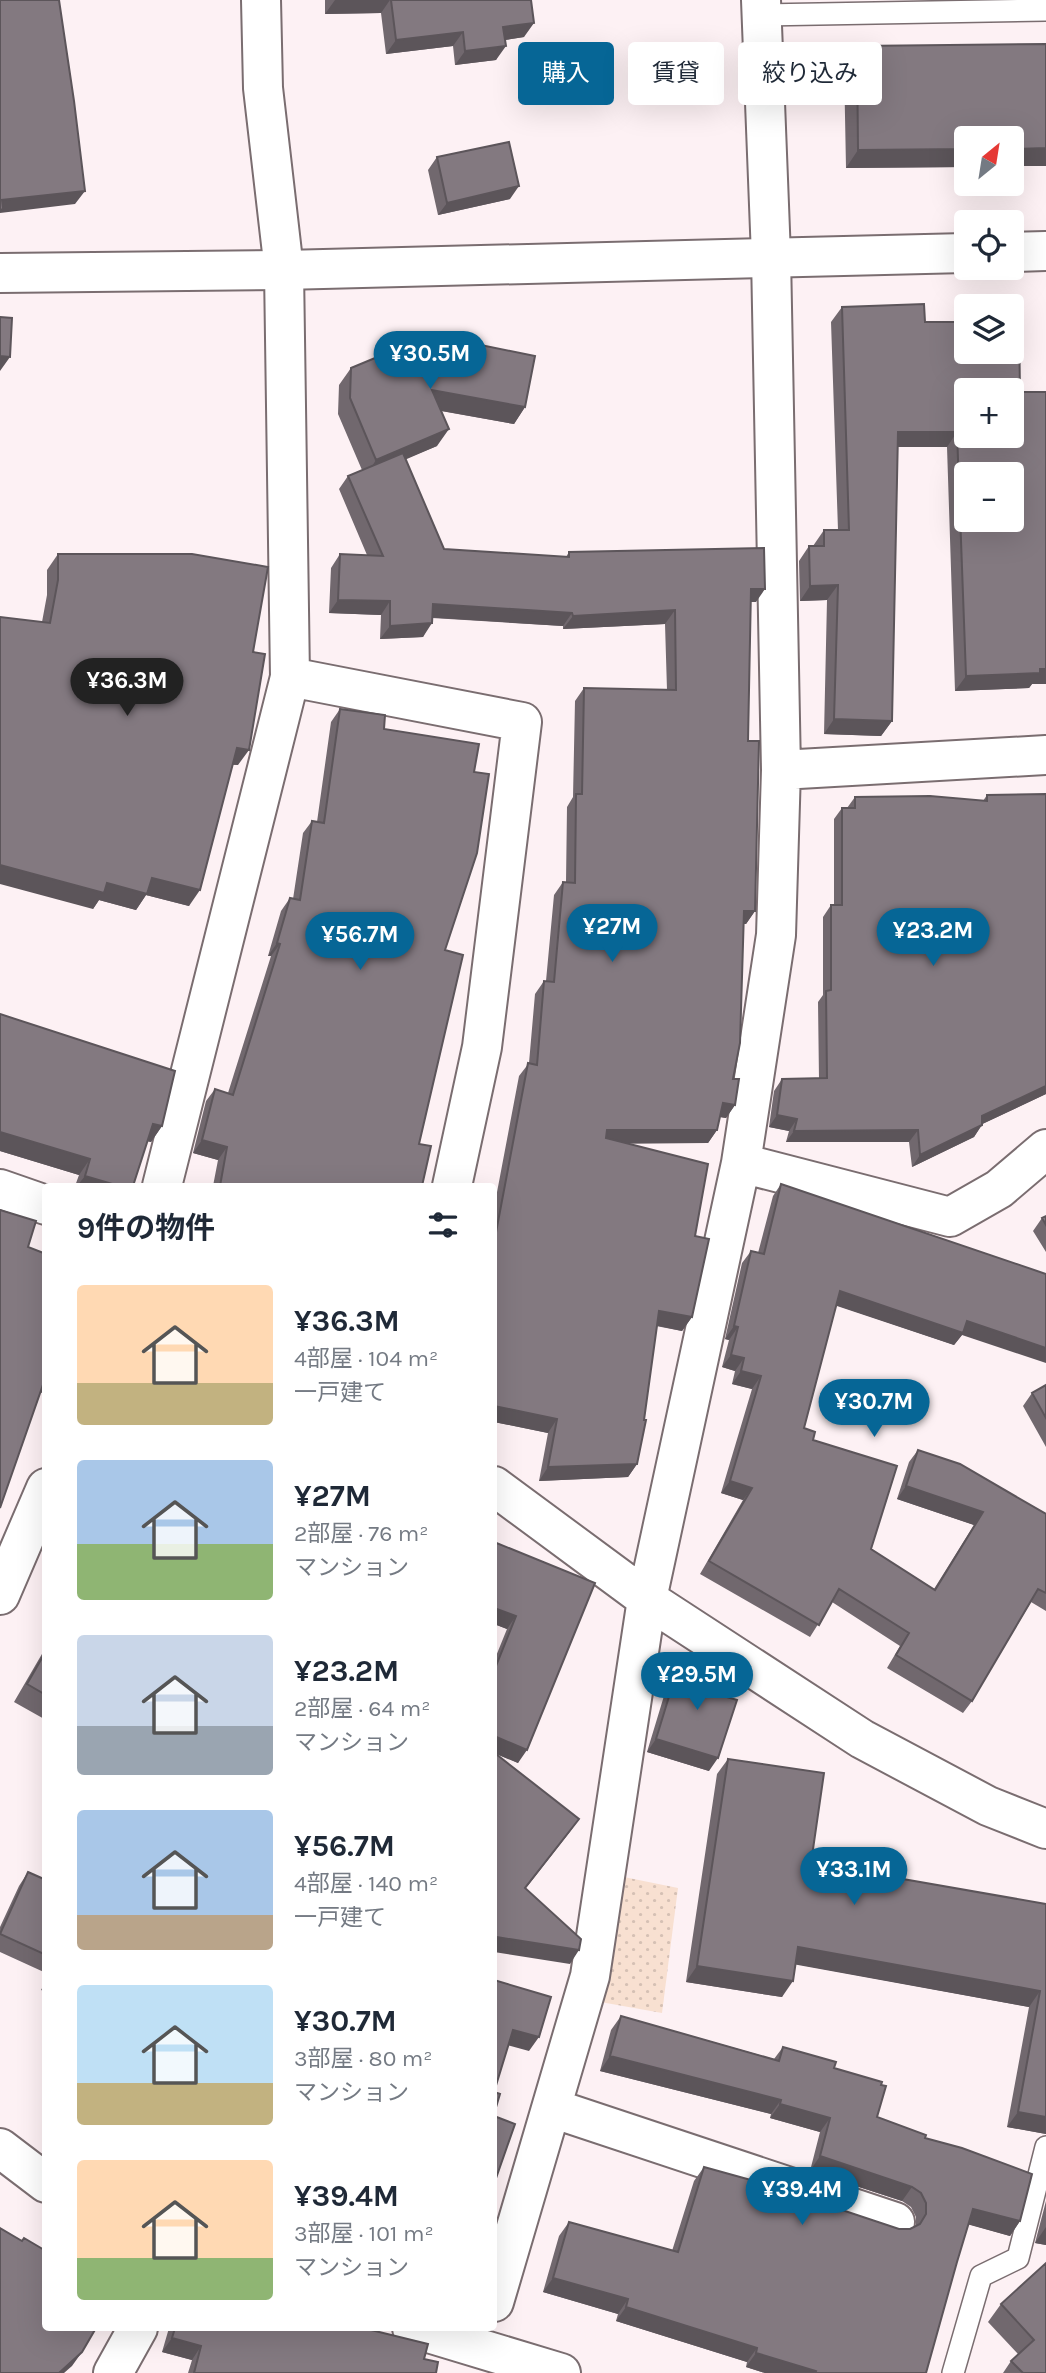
<!DOCTYPE html>
<html lang="ja">
<head>
<meta charset="utf-8">
<style>
  body { margin:0; font-family:Karla,"Noto Sans JP",sans-serif; background:#f2f2f3; color:#1f2937; height:100vh; display:flex; flex-direction:column; font-size:26px; white-space:nowrap }
  * { box-sizing:border-box; margin:0 }
  p { font-size:23px; color:#747a83 }
  .icon { flex:none; width:38px; height:38px; fill:none; stroke:currentColor; stroke-width:2; stroke-linecap:round; stroke-linejoin:round }
  .map { position:relative; flex:1; overflow:hidden }
  .panel { position:absolute; left:42px; top:1183px; width:455px; height:1148px; display:flex; flex-direction:column; background:#fff; border-radius:7px; box-shadow:0 7px 28px #0002 }
  .panel>* { flex:none }
  .guide { position:absolute; left:518px; top:42px; width:422px; height:63px; display:flex; gap:14px }
  .needle { width:46px; rotate:30deg }
  .buttons { position:absolute; left:954px; top:126px; display:grid; gap:14px }
  .buttons a { display:grid; place-items:center; width:70px; height:70px; border-radius:7px; background:#fff; box-shadow:0 7px 28px #0002; font-size:35px }
  .price { position:absolute; translate:-50% -60px; padding:0 16px; border-radius:24px; background:#066696; color:#fff; font-size:23px; line-height:46px; filter:drop-shadow(0 2px 4px #0008) }
  .price::after { content:''; position:absolute; left:50%; top:42px; width:21px; height:16px; margin-left:-10px; background:inherit; clip-path:polygon(0 0,100% 0,50% 100%) }
  .price.selected { background:#222; color:#fff }
  ul { padding:0; list-style:none }
  li { display:flex; align-items:center; gap:21px; height:175px; padding:0 35px }
  li span { display:grid; place-items:center; flex:none; width:196px; height:140px; border-radius:7px; color:#555 }
  li>.icon { margin-inline-start:auto }
  span .icon { width:84px; height:84px; fill:#fffc; stroke-width:1 }
  li b { font-size:30px }
  h2 { display:flex; justify-content:space-between; align-items:center; height:84px; padding:0 35px; font-size:30px }
  .tag { padding:0 24px; border-radius:7px; background:#fff; box-shadow:0 7px 28px #0002; font-size:24px; line-height:63px }
  .tag.selected { background:#066696; color:#fff }
  .map>svg:first-child { display:block }
  .grass { fill:url(#grass-dots) }
  .lines { fill:none; stroke-linecap:round; stroke-linejoin:round }
  .service-casing { stroke:#7a6d70; stroke-width:24 }
  .minor-casing { stroke:#7a6d70; stroke-width:42 }
  .tertiary-casing { stroke:#7a6d70; stroke-width:42 }
  .service { stroke:#fff; stroke-width:21 }
  .minor { stroke:#fff; stroke-width:38 }
  .tertiary { stroke:#fff; stroke-width:38 }
  .wall { fill:#71686e }
  .shaded-wall { fill:#5c555a }
  .building { fill:#837980; stroke:#5c555a; stroke-width:2; fill-rule:evenodd }
</style>
</head>
<body>
<div class="map">
<svg width="1046" height="2373" viewBox="0 0 1046 2373">
  <defs>
    <pattern id="grass-dots" width="8" height="8" patternUnits="userSpaceOnUse" patternTransform="scale(1.75)"><rect width="8" height="8" fill="#f8e0d1"/><path d="M2 2h.1M6 6h.1" fill="none" stroke="#d5c0b4" stroke-width="1.8" stroke-linecap="round"/></pattern>
  </defs>
  <rect width="100%" height="100%" fill="#fdf1f4"/>
  <path class="grass" d="M 619,1876 L 678,1888 L 662,2013 L 595,2001 Z"/>
  <g class="lines">
    <defs>
      <path id="service" d="M 761,15 L 1046,10
        M 953,2373 L 981,2276 L 1018,2258 L 1046,2147"/>
      <path id="minor" d="M 290,677 L 522,722 L 482,1047 L 452,1186
        M 781,770 L 1046,755
        M 741,1163 L 950,1217 L 999,1189 L 1046,1149
        M 162,1186 L 290,677 L 284,270 L 263,88 L 261,0
        M 0,1189 L 46,1205
        M 494,1486 L 647,1599 L 862,1739 L 988,1806 L 1046,1829
        M 0,1595 L 46,1488
        M 552,2108 L 895,2222
        M 0,2148 L 46,2183
        M 494,2302 L 590,1976 L 647,1599 L 741,1163 L 776,935 L 781,770 L 771,256 L 761,0
        M 412,2328 L 561,2373
        M 113,2373 L 138,2328"/>
      <path id="tertiary" d="M 1012,252 L 1046,251
        M 0,273 L 284,270 L 966,253"/>
    </defs>
    <use href="#service" class="service-casing"/>
    <use href="#minor" class="minor-casing"/>
    <use href="#tertiary" class="tertiary-casing"/>
    <use href="#service" class="service"/>
    <use href="#minor" class="minor"/>
    <use href="#tertiary" class="tertiary"/>
  </g>
  <path class="wall" d="M 325,0 L 531,0 L 524,37 L 505,40 L 496,60 L 455,65 L 453,46 L 386,54 L 381,13 L 325,14 Z
    M 857,46 L 966,138 L 966,167 L 846,168 L 844,64 Z
    M 437,157 L 510,199 L 438,215 L 428,170 Z
    M 842,307 L 925,322 L 1020,392 L 1046,392 L 1046,684 L 1032,684 L 1029,688 L 955,691 L 947,447 L 898,447 L 892,721 L 881,736 L 824,734 L 827,600 L 800,601 L 799,561 L 809,546 L 813,546 L 824,530 L 838,530 L 831,322 Z
    M 422,367 L 525,407 L 514,424 L 441,411 L 437,446 L 405,459 L 444,549 L 566,557 L 569,552 L 756,602 L 751,602 L 748,741 L 755,911 L 746,924 L 744,924 L 733,1079 L 735,1105 L 726,1118 L 720,1117 L 717,1130 L 708,1143 L 628,1143 L 695,1236 L 692,1317 L 682,1331 L 656,1326 L 637,1464 L 628,1477 L 539,1481 L 548,1433 L 494,1422 L 494,1208 L 519,1076 L 529,1063 L 535,994 L 544,981 L 546,981 L 554,895 L 563,882 L 566,882 L 567,807 L 573,797 L 575,701 L 584,688 L 667,690 L 665,624 L 563,629 L 563,626 L 432,618 L 423,637 L 380,639 L 381,615 L 329,613 L 331,568 L 340,554 L 367,555 L 339,489 L 348,476 L 362,470 L 338,414 L 339,385 L 351,368 Z
    M 58,554 L 253,652 L 238,765 L 233,765 L 189,906 L 146,895 L 136,910 L 99,900 L 93,909 L 42,622 L 47,595 L 47,570 Z
    M 340,709 L 384,729 L 445,950 L 419,1144 L 422,1186 L 213,1186 L 218,1160 L 193,1153 L 206,1101 L 215,1089 L 228,1093 L 271,956 L 268,956 L 281,911 L 290,898 L 293,899 L 303,833 L 312,821 L 317,822 L 331,722 Z
    M 1046,794 L 1046,1094 L 982,1124 L 974,1137 L 912,1167 L 909,1142 L 786,1142 L 789,1131 L 769,1127 L 774,1091 L 782,1079 L 819,1079 L 818,1002 L 823,995 L 823,917 L 831,905 L 834,905 L 834,819 L 842,808 L 847,808 L 855,797 L 983,801 L 987,795 Z
    M 0,1014 L 162,1126 L 151,1142 L 147,1141 L 133,1186 L 75,1186 L 79,1175 L 0,1151 Z
    M 781,1184 L 962,1335 L 954,1345 L 836,1305 L 804,1428 L 813,1440 L 871,1549 L 934,1589 L 974,1525 L 897,1499 L 909,1462 L 918,1450 L 1046,1514 L 1046,1611 L 1031,1602 L 972,1701 L 963,1713 L 887,1668 L 900,1646 L 832,1602 L 810,1637 L 700,1574 L 743,1500 L 721,1493 L 752,1389 L 732,1384 L 735,1371 L 722,1367 L 729,1340 L 725,1339 L 742,1263 L 751,1251 L 758,1253 L 773,1196 Z
    M 1046,1216 L 1046,1252 L 1033,1231 L 1042,1218 Z
    M 1046,1385 L 1046,1447 L 1023,1406 L 1032,1393 Z
    M 595,1583 L 518,1763 L 494,1753 L 494,1661 L 507,1629 L 494,1624 Z
    M 46,1647 L 46,1720 L 14,1702 Z
    M 679,1664 L 720,1695 L 709,1771 L 647,1752 L 670,1676 Z
    M 728,1759 L 811,1863 L 1046,1904 L 1046,2134 L 1007,2127 L 1029,2007 L 796,1964 L 782,1997 L 686,1982 L 717,1774 Z
    M 28,1872 L 46,1880 L 46,1973 L 0,1952 L 0,1927 L 19,1886 Z
    M 46,1981 L 46,1992 L 41,1990 Z
    M 621,2016 L 774,2059 L 783,2047 L 834,2068 L 877,2117 L 925,2138 L 1020,2221 L 1010,2236 L 968,2224 L 957,2262 L 926,2373 L 765,2373 L 746,2367 L 747,2362 L 616,2321 L 618,2314 L 543,2292 L 559,2236 L 569,2222 L 672,2251 L 694,2181 L 704,2167 L 899,2229 L 910,2229 L 916,2226 L 916,2217 L 911,2207 L 902,2201 L 810,2171 L 820,2132 L 770,2118 L 771,2114 L 600,2071 L 611,2030 Z
    M 1046,2201 L 1046,2245 L 1035,2243 Z
    M 1046,2263 L 1046,2373 L 1003,2373 L 1011,2361 L 1018,2354 L 988,2322 L 1001,2304 Z
    M 169,2328 L 363,2328 L 424,2359 L 436,2373 L 188,2373 L 192,2360 L 162,2352 Z"/>
  <path class="shaded-wall" d="M 335,0 L 390,0 L 381,13 L 325,14 Z
    M 534,23 L 524,37 L 493,42 L 503,27 Z
    M 463,32 L 453,46 L 386,54 L 396,40 Z
    M 506,46 L 496,60 L 455,65 L 465,51 Z
    M 1046,148 L 1046,166 L 1012,166 L 1012,149 Z
    M 966,149 L 966,167 L 846,168 L 858,150 Z
    M 519,186 L 510,199 L 438,215 L 447,203 Z
    M 85,191 L 75,204 L 0,213 L 0,203 L 2,200 Z
    M 0,356 L 10,357 L 0,371 Z
    M 432,390 L 525,407 L 514,424 L 420,407 Z
    M 449,429 L 437,446 L 365,477 L 376,460 Z
    M 898,432 L 957,432 L 947,447 L 888,447 Z
    M 838,585 L 827,600 L 800,601 L 810,586 Z
    M 751,589 L 765,589 L 756,602 L 742,602 Z
    M 338,600 L 390,601 L 381,615 L 329,613 Z
    M 433,604 L 572,613 L 563,626 L 423,617 Z
    M 675,610 L 665,624 L 563,629 L 573,616 Z
    M 432,623 L 423,637 L 380,639 L 390,626 Z
    M 1046,669 L 1046,684 L 1032,684 L 1029,688 L 955,691 L 966,676 Z
    M 834,719 L 892,721 L 881,736 L 824,734 Z
    M 237,748 L 249,750 L 238,765 L 226,763 Z
    M 0,865 L 107,883 L 152,878 L 200,890 L 189,906 L 146,895 L 136,910 L 99,900 L 93,909 L 0,884 Z
    M 744,911 L 755,911 L 746,924 L 735,924 Z
    M 277,943 L 280,944 L 271,956 L 268,956 Z
    M 1046,1086 L 1046,1094 L 974,1128 L 982,1116 Z
    M 723,1103 L 735,1105 L 726,1118 L 714,1116 Z
    M 777,1115 L 797,1119 L 789,1131 L 769,1127 Z
    M 153,1124 L 162,1126 L 151,1142 L 142,1140 Z
    M 982,1125 L 974,1137 L 912,1167 L 920,1155 Z
    M 607,1130 L 717,1130 L 708,1143 L 598,1144 Z
    M 918,1130 L 909,1142 L 786,1142 L 794,1131 Z
    M 0,1132 L 90,1159 L 79,1175 L 0,1151 Z
    M 202,1140 L 227,1147 L 218,1160 L 193,1153 Z
    M 85,1176 L 119,1186 L 77,1186 Z
    M 840,1291 L 967,1321 L 1046,1348 L 1046,1363 L 962,1335 L 954,1345 L 831,1304 Z
    M 659,1311 L 692,1317 L 682,1331 L 649,1324 Z
    M 734,1326 L 738,1327 L 729,1340 L 725,1339 Z
    M 731,1355 L 744,1358 L 735,1371 L 722,1367 Z
    M 741,1371 L 761,1376 L 752,1389 L 732,1384 Z
    M 46,1376 L 46,1394 L 35,1391 Z
    M 494,1406 L 557,1419 L 548,1433 L 494,1422 Z
    M 637,1464 L 628,1477 L 539,1481 L 548,1467 Z
    M 730,1481 L 752,1488 L 743,1500 L 721,1493 Z
    M 906,1486 L 983,1512 L 974,1525 L 897,1499 Z
    M 494,1608 L 516,1616 L 507,1629 L 494,1624 Z
    M 494,1736 L 527,1750 L 518,1763 L 494,1753 Z
    M 656,1739 L 718,1758 L 709,1771 L 647,1752 Z
    M 579,1819 L 569,1833 L 515,1902 L 525,1888 Z
    M 496,1937 L 579,1950 L 570,1964 L 494,1952 L 494,1940 Z
    M 798,1947 L 1040,1991 L 1029,2007 L 787,1963 Z
    M 697,1966 L 793,1981 L 782,1997 L 686,1982 Z
    M 513,2030 L 539,2037 L 529,2051 L 503,2044 Z
    M 610,2056 L 781,2100 L 771,2114 L 600,2071 Z
    M 780,2104 L 830,2118 L 820,2132 L 770,2118 Z
    M 1018,2112 L 1046,2117 L 1046,2134 L 1007,2127 Z
    M 820,2156 L 912,2187 L 902,2201 L 810,2171 Z
    M 973,2209 L 1020,2221 L 1010,2236 L 963,2223 Z
    M 1046,2227 L 1046,2245 L 1035,2243 Z
    M 553,2278 L 628,2299 L 618,2314 L 543,2292 Z
    M 626,2307 L 757,2348 L 747,2362 L 616,2321 Z
    M 172,2338 L 201,2346 L 192,2360 L 162,2352 Z
    M 82,2352 L 72,2366 L 64,2373 L 59,2373 Z
    M 756,2353 L 816,2371 L 814,2373 L 765,2373 L 746,2367 Z"/>
  <path class="building" d="M 0,0 L 59,0 L 74,101 L 85,191 L 2,200 L 3,209 L 0,210 Z
    M 391,0 L 531,0 L 534,23 L 503,27 L 506,46 L 465,51 L 463,32 L 396,40 Z
    M 1046,44 L 1046,148 L 1012,149 L 1012,138 L 966,138 L 966,149 L 858,150 L 857,46 Z
    M 509,142 L 519,186 L 447,203 L 437,157 Z
    M 924,304 L 925,322 L 966,322 L 966,352 L 1012,352 L 1012,322 L 1019,322 L 1020,392 L 1046,392 L 1046,669 L 1040,669 L 1040,673 L 966,676 L 957,432 L 898,432 L 892,721 L 834,719 L 838,585 L 810,586 L 809,546 L 824,546 L 824,530 L 849,530 L 842,307 ZM 966,390 L 1012,390 L 1012,436 L 966,436 ZM 966,474 L 1012,474 L 1012,520 L 966,520 Z
    M 0,317 L 12,318 L 10,357 L 0,356 Z
    M 411,343 L 422,367 L 476,344 L 535,356 L 525,407 L 432,390 L 449,429 L 376,460 L 350,398 L 351,368 Z
    M 403,453 L 444,549 L 569,557 L 569,552 L 764,548 L 765,589 L 751,589 L 748,741 L 759,741 L 755,911 L 744,911 L 740,1043 L 733,1079 L 739,1079 L 735,1105 L 723,1103 L 717,1130 L 607,1130 L 606,1138 L 708,1164 L 695,1236 L 709,1239 L 692,1317 L 659,1311 L 644,1420 L 646,1420 L 637,1464 L 548,1467 L 557,1419 L 494,1406 L 494,1243 L 528,1063 L 537,1065 L 544,981 L 554,982 L 563,882 L 575,883 L 576,794 L 582,794 L 584,688 L 676,690 L 675,610 L 573,616 L 572,613 L 433,604 L 432,623 L 390,626 L 390,601 L 338,600 L 340,554 L 383,556 L 348,476 Z
    M 58,554 L 192,554 L 268,567 L 253,652 L 265,654 L 249,750 L 237,748 L 200,890 L 152,878 L 147,894 L 107,883 L 104,893 L 0,865 L 0,617 L 50,623 L 58,580 Z
    M 340,709 L 385,715 L 384,729 L 479,744 L 474,772 L 489,774 L 477,853 L 445,950 L 463,955 L 419,1144 L 431,1146 L 422,1186 L 220,1186 L 227,1147 L 202,1140 L 215,1089 L 233,1095 L 280,944 L 277,943 L 290,898 L 300,900 L 312,821 L 324,823 Z
    M 1046,794 L 1046,1086 L 982,1116 L 982,1125 L 920,1155 L 918,1130 L 794,1131 L 797,1119 L 777,1115 L 782,1079 L 827,1078 L 826,991 L 831,990 L 831,905 L 842,905 L 842,808 L 855,808 L 855,797 L 930,796 L 987,801 L 987,795 Z
    M 0,1014 L 175,1071 L 162,1126 L 153,1124 L 133,1186 L 119,1186 L 85,1176 L 90,1159 L 0,1132 Z
    M 781,1184 L 1046,1274 L 1046,1348 L 967,1321 L 963,1333 L 840,1291 L 804,1428 L 815,1432 L 813,1440 L 897,1466 L 871,1549 L 935,1590 L 983,1512 L 906,1486 L 918,1450 L 960,1464 L 1046,1514 L 1046,1593 L 1038,1589 L 972,1701 L 896,1655 L 909,1633 L 839,1589 L 819,1625 L 709,1561 L 752,1488 L 730,1481 L 761,1376 L 741,1371 L 744,1358 L 731,1355 L 738,1327 L 734,1326 L 751,1251 L 764,1254 Z
    M 0,1210 L 36,1221 L 28,1247 L 46,1254 L 46,1376 L 0,1508 Z
    M 1046,1216 L 1046,1225 L 1042,1218 Z
    M 1046,1385 L 1046,1418 L 1032,1393 Z
    M 494,1542 L 595,1583 L 527,1750 L 494,1736 L 494,1671 L 516,1616 L 494,1608 Z
    M 46,1651 L 46,1695 L 27,1684 Z
    M 679,1664 L 725,1678 L 720,1695 L 737,1700 L 718,1758 L 656,1739 Z
    M 496,1754 L 579,1819 L 525,1888 L 581,1939 L 579,1950 L 496,1937 L 494,1947 L 494,1757 Z
    M 728,1759 L 824,1773 L 811,1863 L 1046,1904 L 1046,2117 L 1018,2112 L 1040,1991 L 798,1947 L 793,1981 L 697,1966 Z
    M 28,1872 L 46,1880 L 46,1955 L 0,1934 Z
    M 494,1980 L 551,1997 L 539,2037 L 513,2030 L 494,2092 L 500,2094 L 494,2114 Z
    M 621,2016 L 779,2061 L 783,2047 L 836,2062 L 834,2068 L 882,2082 L 881,2085 L 886,2086 L 877,2117 L 926,2135 L 925,2138 L 962,2148 L 1032,2174 L 1020,2221 L 973,2209 L 957,2262 L 926,2373 L 815,2373 L 816,2371 L 756,2353 L 757,2348 L 626,2307 L 628,2299 L 553,2278 L 569,2222 L 678,2252 L 704,2167 L 758,2182 L 899,2229 L 910,2229 L 920,2224 L 926,2214 L 926,2203 L 921,2193 L 912,2187 L 820,2156 L 830,2118 L 780,2104 L 781,2100 L 610,2056 Z
    M 494,2116 L 515,2124 L 494,2184 Z
    M 0,2228 L 22,2241 L 24,2238 L 46,2251 L 46,2328 L 96,2328 L 82,2352 L 59,2373 L 0,2373 Z
    M 1046,2263 L 1046,2373 L 1023,2373 L 1011,2361 L 1034,2340 L 1001,2304 Z
    M 175,2328 L 363,2328 L 428,2344 L 424,2359 L 438,2362 L 436,2373 L 194,2373 L 201,2346 L 172,2338 Z"/>
</svg>
<div class="buttons">
<a><svg class="needle" viewBox="-14 -14 28 28"><path d="M0-13l5 13h-10z" fill="#e53935"/><path d="M0 13l5-13h-10z" fill="#747a83"/></svg></a>
<a><svg class="icon" aria-label="locate" viewBox="0 0 24 24"><circle cx="12" cy="12" r="6"/><path d="M12 2v4M12 18v4M2 12h4M18 12h4"/></svg></a>
<a><svg class="icon" aria-label="layers" viewBox="0 0 24 24"><path d="M12 4l9 5-9 5-9-5zM3 14l9 5 9-5"/></svg></a>
<a>+</a>
<a>−</a>
</div>
<b class="price" style="left:430px;top:391px">¥30.5M</b>
<b class="price selected" style="left:127px;top:718px">¥36.3M</b>
<b class="price" style="left:612px;top:964px">¥27M</b>
<b class="price" style="left:933px;top:968px">¥23.2M</b>
<b class="price" style="left:360px;top:972px">¥56.7M</b>
<b class="price" style="left:874px;top:1439px">¥30.7M</b>
<b class="price" style="left:697px;top:1712px">¥29.5M</b>
<b class="price" style="left:854px;top:1907px">¥33.1M</b>
<b class="price" style="left:802px;top:2227px">¥39.4M</b>
<div class="guide">
<a class="tag selected">購入</a>
<a class="tag">賃貸</a>
<a class="tag">絞り込み</a>
</div>
<section class="panel">
<h2>9件の物件<svg class="icon" aria-label="filters" viewBox="0 0 24 24"><path d="M4 7h16M4 17h16"/><circle cx="9" cy="7" r="2"/><circle cx="15" cy="17" r="2"/></svg></h2>
<ul>
<li><span style="background:linear-gradient(#ffd9b3 70%,#c2b280 0)"><svg class="icon" aria-label="home" viewBox="0 0 24 24"><path d="M3 11l9-7 9 7M6 9v11h12V9"/></svg></span><div><b>¥36.3M</b><p>4部屋 · 104 m²</p><p>一戸建て</p></div></li>
<li><span style="background:linear-gradient(#a9c7e8 60%,#8fb573 0)"><svg class="icon" aria-label="home" viewBox="0 0 24 24"><path d="M3 11l9-7 9 7M6 9v11h12V9"/></svg></span><div><b>¥27M</b><p>2部屋 · 76 m²</p><p>マンション</p></div></li>
<li><span style="background:linear-gradient(#c9d6e8 65%,#9aa5b1 0)"><svg class="icon" aria-label="home" viewBox="0 0 24 24"><path d="M3 11l9-7 9 7M6 9v11h12V9"/></svg></span><div><b>¥23.2M</b><p>2部屋 · 64 m²</p><p>マンション</p></div></li>
<li><span style="background:linear-gradient(#a9c7e8 75%,#b9a48a 0)"><svg class="icon" aria-label="home" viewBox="0 0 24 24"><path d="M3 11l9-7 9 7M6 9v11h12V9"/></svg></span><div><b>¥56.7M</b><p>4部屋 · 140 m²</p><p>一戸建て</p></div></li>
<li><span style="background:linear-gradient(#bfe0f5 70%,#c2b280 0)"><svg class="icon" aria-label="home" viewBox="0 0 24 24"><path d="M3 11l9-7 9 7M6 9v11h12V9"/></svg></span><div><b>¥30.7M</b><p>3部屋 · 80 m²</p><p>マンション</p></div></li>
<li><span style="background:linear-gradient(#ffd9b3 70%,#8fb573 0)"><svg class="icon" aria-label="home" viewBox="0 0 24 24"><path d="M3 11l9-7 9 7M6 9v11h12V9"/></svg></span><div><b>¥39.4M</b><p>3部屋 · 101 m²</p><p>マンション</p></div></li>
</ul>
</section>
</div>
</body>
</html>
